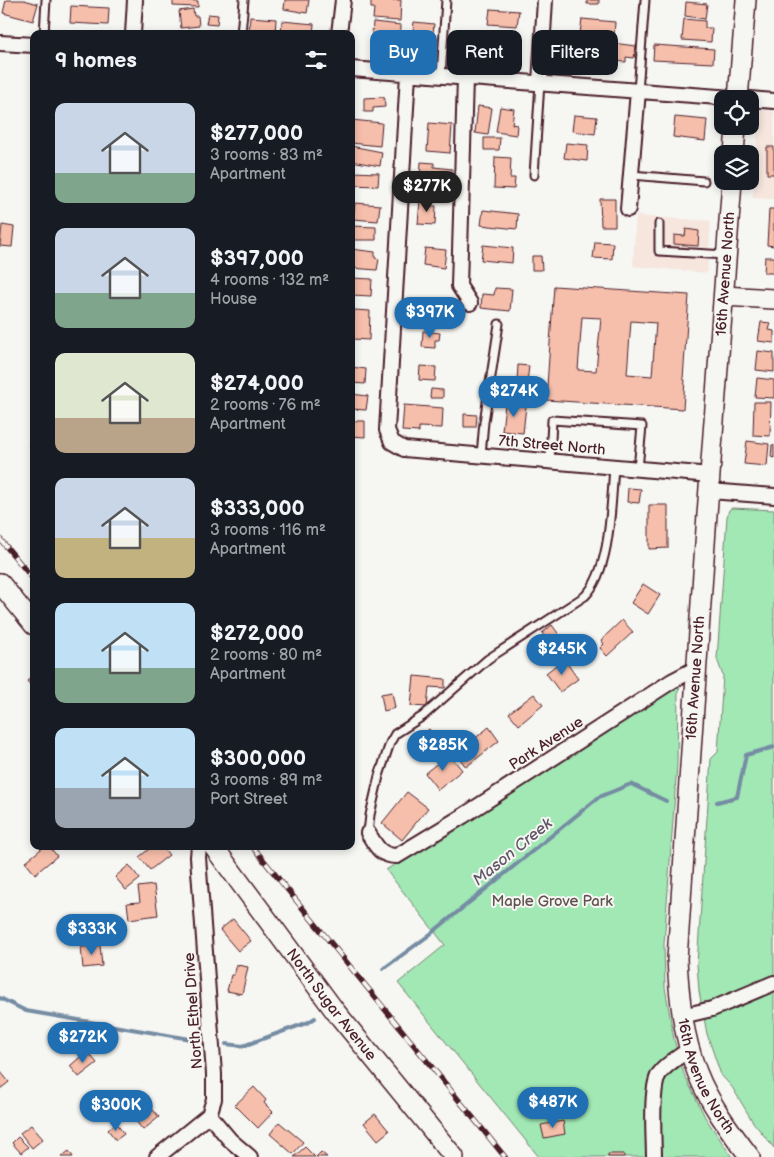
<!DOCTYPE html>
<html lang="en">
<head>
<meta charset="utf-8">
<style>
  body { margin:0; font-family:"Balsamiq Sans",sans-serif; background:#20242c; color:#f1f3f6; height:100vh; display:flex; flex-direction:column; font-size:19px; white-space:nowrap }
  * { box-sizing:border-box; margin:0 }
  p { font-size:16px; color:#9ea1a6 }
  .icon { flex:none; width:28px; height:28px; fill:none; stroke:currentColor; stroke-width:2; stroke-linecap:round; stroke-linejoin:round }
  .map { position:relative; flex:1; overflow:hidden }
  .panel { position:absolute; left:30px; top:30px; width:325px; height:820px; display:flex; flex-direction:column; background:#171b24; border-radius:10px; box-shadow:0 2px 8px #0003 }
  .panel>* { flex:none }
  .guide { position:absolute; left:370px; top:30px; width:329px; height:45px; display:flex; gap:10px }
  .buttons { position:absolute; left:714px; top:90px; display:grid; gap:10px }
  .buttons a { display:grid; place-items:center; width:45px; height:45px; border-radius:10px; background:#171b24; box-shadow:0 2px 8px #0003; font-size:25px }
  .price { position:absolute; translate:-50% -42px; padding:0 11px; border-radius:18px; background:#1f6fb2; color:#fff; font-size:16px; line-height:32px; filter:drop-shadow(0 1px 2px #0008) }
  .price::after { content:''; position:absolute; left:50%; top:30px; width:15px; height:11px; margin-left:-8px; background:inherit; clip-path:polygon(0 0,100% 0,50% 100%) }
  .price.active { background:#222; color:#fff }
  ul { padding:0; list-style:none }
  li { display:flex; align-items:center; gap:15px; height:125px; padding:0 25px }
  li span { display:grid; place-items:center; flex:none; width:140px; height:100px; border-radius:10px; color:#555 }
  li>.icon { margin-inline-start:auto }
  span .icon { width:60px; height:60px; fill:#fffc; stroke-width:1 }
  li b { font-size:21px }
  h2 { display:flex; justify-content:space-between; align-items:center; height:60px; padding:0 25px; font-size:21px }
  .pill { padding:0 18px; border-radius:10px; background:#171b24; box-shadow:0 2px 8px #0003; font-size:18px; line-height:45px }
  .pill.active { background:#1f6fb2; color:#fff }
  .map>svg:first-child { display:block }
  .built { fill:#f6e6dd }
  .green { fill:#a1e8b5; stroke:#768470 }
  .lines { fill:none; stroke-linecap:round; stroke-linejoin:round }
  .stream { stroke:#758ca3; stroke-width:4 }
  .building { fill:#f6bfab; stroke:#4a1f2b; fill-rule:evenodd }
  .lane-casing { stroke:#4a1f2b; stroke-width:11 }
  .street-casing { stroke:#4a1f2b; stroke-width:18 }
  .secondary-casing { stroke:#4a1f2b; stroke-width:22 }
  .lane { stroke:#f6f6f2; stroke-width:7 }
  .street { stroke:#f6f6f2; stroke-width:14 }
  .secondary { stroke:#f6f6f2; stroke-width:19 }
  .rail-casing { stroke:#4a1f2b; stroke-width:5.5 }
  .rail { stroke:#f6f6f2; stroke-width:4; stroke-dasharray:11; stroke-linecap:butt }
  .labels { text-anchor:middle; stroke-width:4; stroke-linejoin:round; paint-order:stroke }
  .street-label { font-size:15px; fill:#4a1f2b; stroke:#f6f6f2 }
  .park-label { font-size:15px; fill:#60514e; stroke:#f6f6f2 }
  .water-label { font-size:16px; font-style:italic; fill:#5f5567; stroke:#f6f6f2 }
</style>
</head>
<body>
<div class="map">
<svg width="774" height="1157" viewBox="0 0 774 1157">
  <rect width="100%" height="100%" fill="#f6f6f2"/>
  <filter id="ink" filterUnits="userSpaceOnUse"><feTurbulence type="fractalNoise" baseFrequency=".02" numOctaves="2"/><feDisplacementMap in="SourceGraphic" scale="10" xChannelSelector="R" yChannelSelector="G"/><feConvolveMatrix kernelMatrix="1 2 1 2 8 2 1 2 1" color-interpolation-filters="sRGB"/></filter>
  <g filter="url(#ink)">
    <path class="built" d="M 759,110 L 774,111 L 774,199 L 753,198 Z
      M 636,216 L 711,221 L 707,273 L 633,266 Z"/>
    <path class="green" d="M 732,508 L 774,510 L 774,1148 L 753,1122 L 732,1087 L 721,1075 L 707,1034 L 699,991 L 697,964 L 711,759 L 718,752 L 723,676 L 717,659 L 727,517 L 729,510 Z
      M 674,687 L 680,688 L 678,691 L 677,765 L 664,944 L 665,987 L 674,1040 L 684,1074 L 705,1117 L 732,1157 L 539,1157 L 398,983 L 445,945 L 386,870 Z"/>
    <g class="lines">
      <path class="stream" d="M 717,802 L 737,797 L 746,755 L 774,747
        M 383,969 L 428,936 L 599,797 L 631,784 L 666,801
        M 0,998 L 26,1011 L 196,1040
        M 226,1044 L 243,1046 L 309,1022 L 315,1018"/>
    </g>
    <path class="building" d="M 6,0 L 24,0 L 38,4 L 33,21 L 3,13 Z
      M 173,0 L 198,1 L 198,7 L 173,6 Z
      M 285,0 L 309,0 L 307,13 L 284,9 Z
      M 371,0 L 401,0 L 400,21 L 373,19 L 374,8 L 371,8 Z
      M 587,0 L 599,0 L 599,4 L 587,4 Z
      M 686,2 L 707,4 L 705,19 L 685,16 Z
      M 71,6 L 109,8 L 108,25 L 70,23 Z
      M 193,9 L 194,16 L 198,16 L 199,26 L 181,28 L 179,11 Z
      M 490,9 L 519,11 L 517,26 L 488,24 Z
      M 208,14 L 218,15 L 217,25 L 206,24 Z
      M 250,17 L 276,19 L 275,34 L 249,34 Z
      M 582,19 L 615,22 L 614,36 L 580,33 Z
      M 684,19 L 705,21 L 705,28 L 712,28 L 711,42 L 682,40 Z
      M 282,21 L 314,24 L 313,34 L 281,34 Z
      M 373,22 L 401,25 L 400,47 L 371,45 Z
      M 414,22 L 434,24 L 432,42 L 412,40 Z
      M 484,32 L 516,33 L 515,50 L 483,48 Z
      M 575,38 L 597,40 L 595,60 L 576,58 L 577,51 L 573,51 Z
      M 604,42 L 636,46 L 634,58 L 626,57 L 626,62 L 602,60 Z
      M 654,45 L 714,49 L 713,63 L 653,60 Z
      M 384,97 L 385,107 L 373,108 L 373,112 L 364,112 L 364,98 Z
      M 478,106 L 492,108 L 488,135 L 475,133 Z
      M 500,107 L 514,109 L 512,124 L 517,125 L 516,135 L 496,132 Z
      M 574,115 L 597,117 L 595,134 L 572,131 Z
      M 675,117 L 707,120 L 705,141 L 673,137 Z
      M 351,120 L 382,123 L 380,146 L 351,143 Z
      M 429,123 L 452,125 L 450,153 L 427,151 Z
      M 484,138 L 500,138 L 499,150 L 484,150 Z
      M 566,143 L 588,145 L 587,161 L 564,158 Z
      M 351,146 L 382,152 L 380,166 L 351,161 Z
      M 767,147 L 774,147 L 774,174 L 767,174 Z
      M 495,157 L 511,158 L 510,178 L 515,178 L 514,189 L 494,188 Z
      M 421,162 L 434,163 L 434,167 L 452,169 L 451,179 L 420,177 Z
      M 351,172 L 379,173 L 378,186 L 351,185 Z
      M 600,199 L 615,199 L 615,226 L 601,226 Z
      M 420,200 L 431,201 L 431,206 L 436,206 L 435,225 L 418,224 Z
      M 355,203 L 380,205 L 378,221 L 353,219 Z
      M 769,209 L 774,209 L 774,246 L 767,245 Z
      M 483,210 L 518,214 L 517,229 L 481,225 Z
      M 2,225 L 14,227 L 12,247 L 0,246 Z
      M 351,226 L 376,227 L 376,240 L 351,240 Z
      M 686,229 L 699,231 L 698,246 L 674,244 L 674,235 L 685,236 Z
      M 595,242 L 613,243 L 612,259 L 593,258 Z
      M 483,245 L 513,248 L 512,263 L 481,260 Z
      M 425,248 L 446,250 L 444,268 L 423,265 Z
      M 351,249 L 375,252 L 375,258 L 379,259 L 377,270 L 351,268 Z
      M 532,256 L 541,256 L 542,270 L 532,270 Z
      M 765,257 L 774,257 L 774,273 L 764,273 Z
      M 351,278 L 372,279 L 371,296 L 351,295 Z
      M 554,286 L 689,295 L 683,379 L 685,380 L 683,409 L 546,400 ZM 582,317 L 601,318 L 596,371 L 578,370 ZM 631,321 L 656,323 L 652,376 L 627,374 Z
      M 495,288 L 512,289 L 510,311 L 481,308 L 482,294 L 494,295 Z
      M 354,310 L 370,311 L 369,340 L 353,339 Z
      M 761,322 L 771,323 L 769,330 L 774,331 L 774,343 L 758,341 Z
      M 423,331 L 440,333 L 439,340 L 435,340 L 435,348 L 422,347 Z
      M 758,351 L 774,353 L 774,372 L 756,370 Z
      M 518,365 L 529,366 L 527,382 L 517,382 Z
      M 420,366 L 436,367 L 435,381 L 419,380 Z
      M 351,367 L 366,369 L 365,384 L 351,383 Z
      M 757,378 L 774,380 L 774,398 L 755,397 Z
      M 431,389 L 443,390 L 443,398 L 430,398 Z
      M 351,394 L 368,396 L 366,410 L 351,409 Z
      M 754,402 L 771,402 L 770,436 L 753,435 Z
      M 505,404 L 526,406 L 523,433 L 502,431 Z
      M 404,405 L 443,408 L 442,428 L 419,427 L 419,432 L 402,431 Z
      M 464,414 L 477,415 L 476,427 L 464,427 Z
      M 351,421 L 365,421 L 365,437 L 351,436 Z
      M 30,430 L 34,430 L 34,446 L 30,446 Z
      M 747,441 L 769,444 L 767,466 L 744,464 Z
      M 772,445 L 774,445 L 774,458 L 771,457 Z
      M 628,488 L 641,489 L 639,503 L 627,502 Z
      M 649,505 L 668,505 L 668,548 L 649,549 Z
      M 643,584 L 660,595 L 648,614 L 631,603 Z
      M 622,620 L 633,632 L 607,656 L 600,648 L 604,644 L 601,640 Z
      M 552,625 L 560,636 L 550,643 L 542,633 Z
      M 564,659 L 578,679 L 560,692 L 546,673 Z
      M 34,675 L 34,689 L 27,681 Z
      M 414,676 L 445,679 L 445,688 L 429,687 L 427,707 L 411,706 Z
      M 392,692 L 395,708 L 384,711 L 381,694 Z
      M 534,694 L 543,705 L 519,725 L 509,713 Z
      M 489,727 L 499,741 L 466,767 L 449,744 L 455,740 L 462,749 Z
      M 429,729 L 440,741 L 427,752 L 417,739 Z
      M 449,754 L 462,770 L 438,790 L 425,773 Z
      M 407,792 L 428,808 L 402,840 L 382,823 Z
      M 45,846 L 49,846 L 57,856 L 35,874 L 25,862 Z
      M 153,846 L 162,846 L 169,855 L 150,870 L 139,857 Z
      M 129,865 L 140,879 L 126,890 L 115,877 Z
      M 154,885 L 158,915 L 129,919 L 127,903 L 140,902 L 138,887 Z
      M 233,919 L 251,941 L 238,951 L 220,930 Z
      M 100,945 L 102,966 L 83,968 L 81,947 Z
      M 237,965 L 248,967 L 242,994 L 227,991 L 231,975 L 234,975 Z
      M 87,1051 L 97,1063 L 79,1077 L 70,1066 Z
      M 0,1071 L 9,1082 L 0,1089 Z
      M 254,1087 L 266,1100 L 264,1103 L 273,1112 L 258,1128 L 235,1105 Z
      M 141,1096 L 159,1117 L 143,1130 L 126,1109 Z
      M 375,1114 L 389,1131 L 378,1140 L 364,1123 Z
      M 563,1121 L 565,1134 L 544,1138 L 541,1125 Z
      M 279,1122 L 303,1142 L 293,1154 L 270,1134 Z
      M 116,1123 L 124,1134 L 116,1140 L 108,1130 Z
      M 31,1125 L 43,1139 L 32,1148 L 20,1133 Z
      M 18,1137 L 28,1147 L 21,1153 L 12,1143 Z
      M 305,1147 L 315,1157 L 294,1157 Z
      M 69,1151 L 73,1157 L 61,1157 Z
      M 321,1152 L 327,1157 L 316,1157 Z
      M 608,1154 L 624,1154 L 624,1157 L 608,1157 Z"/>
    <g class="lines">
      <defs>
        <path id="lane" d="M 44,34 L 46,0
          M 241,34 L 244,0
          M 441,76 L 446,0
          M 638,91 L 645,0
          M 534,175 L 540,83
          M 631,175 L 704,181
          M 659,224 L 659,251 L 726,255
          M 481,455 L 484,422 L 499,324
          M 550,461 L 552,420 L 642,426 L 638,469
          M 368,833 L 370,815 L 379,776 L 390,743 L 395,734 L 423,716 L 488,659 L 585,596 C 611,570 611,503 614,467"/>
        <path id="street" d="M 133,34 L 135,0
          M 339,34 L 343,0
          M 0,43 L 34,45
          M 351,69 L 745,99
          M 408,74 L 387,430 L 392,442 L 404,449 L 711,475
          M 465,78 L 459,286 L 470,303
          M 540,83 L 545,0
          M 750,99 L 774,101
          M 628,209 L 638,91
          M 710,491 L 774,496
          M 368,833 C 376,846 380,856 397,856 L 463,816 L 672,681 L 695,669
          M 199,846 L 198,857 L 214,1074 L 214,1099 L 209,1115 L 230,1140 L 250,1157
          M 682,1016 L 712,1009 L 774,983
          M 157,1157 L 209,1115
          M 654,1157 C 654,1138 650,1089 659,1074 C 667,1063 679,1057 690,1049"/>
        <g id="secondary">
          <path d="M 738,99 L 746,0"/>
          <path d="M 734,154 L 736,126"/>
          <path id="s1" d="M 732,181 C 712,440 693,700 677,959 C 679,997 683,1036 697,1072 C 709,1103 730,1131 750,1157"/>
          <path d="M 724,296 L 774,299"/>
          <path d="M 0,583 L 34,625"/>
          <path id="s2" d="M 213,846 L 335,1011 L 454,1157"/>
        </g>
      </defs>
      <use href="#lane" class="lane-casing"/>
      <use href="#street" class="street-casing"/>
      <use href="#secondary" class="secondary-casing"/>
      <use href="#lane" class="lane"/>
      <use href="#street" class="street"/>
      <use href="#secondary" class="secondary"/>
      <defs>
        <path id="rail" d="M 0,539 L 34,580
          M 252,846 L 505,1157"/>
      </defs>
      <use href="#rail" class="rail-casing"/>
      <use href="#rail" class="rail"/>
    </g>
  </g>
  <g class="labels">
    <g class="street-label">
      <text transform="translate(725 274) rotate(-86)" y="5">16th Avenue North</text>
      <text transform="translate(552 445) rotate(5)" y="5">7th Street North</text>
      <text transform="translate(695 678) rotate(-86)" y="5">16th Avenue North</text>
      <text transform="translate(546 743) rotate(-33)" y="5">Park Avenue</text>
      <text dy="5" stroke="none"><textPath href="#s2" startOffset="198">North Sugar Avenue</textPath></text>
      <text transform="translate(193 1011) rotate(-94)" y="5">North Ethel Drive</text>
      <text dy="5" stroke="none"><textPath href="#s1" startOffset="902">16th Avenue North</textPath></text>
    </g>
    <g class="park-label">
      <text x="552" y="906">Maple Grove Park</text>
    </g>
    <g class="water-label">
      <text transform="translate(512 851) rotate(-39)" y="6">Mason Creek</text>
    </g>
  </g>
</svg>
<div class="buttons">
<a><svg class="icon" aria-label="locate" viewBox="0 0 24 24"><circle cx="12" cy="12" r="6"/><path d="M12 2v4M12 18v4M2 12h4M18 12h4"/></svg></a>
<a><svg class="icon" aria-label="layers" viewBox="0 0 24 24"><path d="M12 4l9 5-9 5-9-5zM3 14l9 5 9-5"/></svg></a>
</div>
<b class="price active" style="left:427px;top:213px">$277K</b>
<b class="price" style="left:430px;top:339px">$397K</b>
<b class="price" style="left:514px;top:418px">$274K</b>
<b class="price" style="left:562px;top:676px">$245K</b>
<b class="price" style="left:443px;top:772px">$285K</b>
<b class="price" style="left:92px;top:956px">$333K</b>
<b class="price" style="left:83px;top:1064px">$272K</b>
<b class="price" style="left:553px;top:1129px">$487K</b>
<b class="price" style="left:116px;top:1132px">$300K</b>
<div class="guide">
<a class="pill active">Buy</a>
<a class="pill">Rent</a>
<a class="pill">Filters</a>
</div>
<section class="panel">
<h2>9 homes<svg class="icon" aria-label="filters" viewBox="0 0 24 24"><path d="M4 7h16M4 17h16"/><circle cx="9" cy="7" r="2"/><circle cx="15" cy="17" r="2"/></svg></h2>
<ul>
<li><span style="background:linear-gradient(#c9d6e8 70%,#7fa58c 0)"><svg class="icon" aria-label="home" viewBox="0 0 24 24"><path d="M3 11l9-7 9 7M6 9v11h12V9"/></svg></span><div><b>$277,000</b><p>3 rooms · 83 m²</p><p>Apartment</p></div></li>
<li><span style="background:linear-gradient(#c9d6e8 65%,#7fa58c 0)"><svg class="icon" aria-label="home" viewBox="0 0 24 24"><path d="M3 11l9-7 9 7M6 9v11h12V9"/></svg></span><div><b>$397,000</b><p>4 rooms · 132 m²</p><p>House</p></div></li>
<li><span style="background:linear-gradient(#dfe7d0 65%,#b9a48a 0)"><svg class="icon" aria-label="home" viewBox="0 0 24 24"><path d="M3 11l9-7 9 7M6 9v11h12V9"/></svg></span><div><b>$274,000</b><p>2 rooms · 76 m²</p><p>Apartment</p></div></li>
<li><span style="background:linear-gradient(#c9d6e8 60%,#c2b280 0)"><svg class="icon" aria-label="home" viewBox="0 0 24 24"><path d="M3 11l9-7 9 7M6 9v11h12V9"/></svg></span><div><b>$333,000</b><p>3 rooms · 116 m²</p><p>Apartment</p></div></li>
<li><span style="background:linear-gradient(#bfe0f5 65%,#7fa58c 0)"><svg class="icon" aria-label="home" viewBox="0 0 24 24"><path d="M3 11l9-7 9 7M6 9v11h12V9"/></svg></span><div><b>$272,000</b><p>2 rooms · 80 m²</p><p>Apartment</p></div></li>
<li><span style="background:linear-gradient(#bfe0f5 60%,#9aa5b1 0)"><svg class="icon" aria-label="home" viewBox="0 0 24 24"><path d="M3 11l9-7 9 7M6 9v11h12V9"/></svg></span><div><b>$300,000</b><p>3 rooms · 89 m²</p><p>Port Street</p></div></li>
</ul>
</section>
</div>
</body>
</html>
